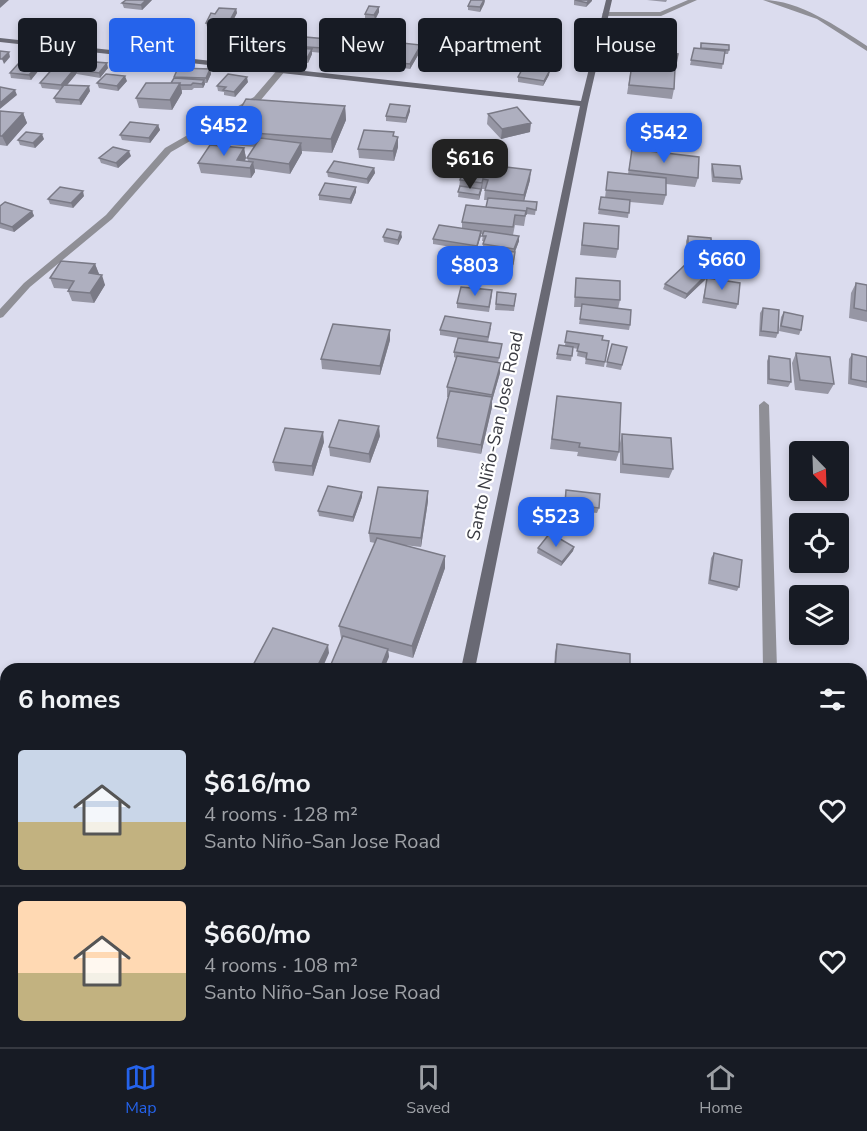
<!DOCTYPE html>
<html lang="en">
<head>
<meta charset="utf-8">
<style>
  body { margin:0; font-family:"Nunito Sans",sans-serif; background:#242831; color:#f1f3f6; height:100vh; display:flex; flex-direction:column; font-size:22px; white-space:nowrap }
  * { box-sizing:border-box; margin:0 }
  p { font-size:20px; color:#9ea1a6 }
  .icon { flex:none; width:33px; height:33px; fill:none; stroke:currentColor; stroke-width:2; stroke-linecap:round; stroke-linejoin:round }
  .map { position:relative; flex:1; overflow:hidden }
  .side { position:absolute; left:0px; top:663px; width:867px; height:384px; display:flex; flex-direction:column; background:#171b24; border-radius:18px 18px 0 0; box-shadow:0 3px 9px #0003 }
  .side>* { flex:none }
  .guide { position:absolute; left:18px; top:18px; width:831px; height:54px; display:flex; gap:12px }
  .needle { width:39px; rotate:157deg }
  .tools { position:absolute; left:789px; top:441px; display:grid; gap:12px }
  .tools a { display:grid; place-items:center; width:60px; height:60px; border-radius:6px; background:#171b24; box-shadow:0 3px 9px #0003; font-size:30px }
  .price { position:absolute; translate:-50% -51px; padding:0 14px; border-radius:12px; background:#2563eb; color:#fff; font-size:20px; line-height:39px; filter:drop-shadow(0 2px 3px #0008) }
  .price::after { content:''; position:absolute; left:50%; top:36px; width:18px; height:14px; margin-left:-9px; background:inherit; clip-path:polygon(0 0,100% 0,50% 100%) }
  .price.current { background:#222; color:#fff }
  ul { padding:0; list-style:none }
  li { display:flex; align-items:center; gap:18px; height:150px; padding:0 18px }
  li+li { border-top:2px solid #363941 }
  li span { display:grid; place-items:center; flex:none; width:168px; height:120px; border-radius:6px; color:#555 }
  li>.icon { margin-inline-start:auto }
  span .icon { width:72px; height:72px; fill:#fffc; stroke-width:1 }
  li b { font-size:26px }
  h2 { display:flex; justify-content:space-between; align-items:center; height:72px; padding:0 18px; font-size:26px }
  .pill { padding:0 21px; border-radius:6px; background:#171b24; box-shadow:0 3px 9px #0003; font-size:21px; line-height:54px }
  .pill.current { background:#2563eb; color:#fff }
  .tab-bar { display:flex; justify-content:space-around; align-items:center; height:84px; border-top:2px solid #363941; background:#171b24; font-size:16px; color:#9ea1a6 }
  .tab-bar a { display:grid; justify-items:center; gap:3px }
  .tab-bar .current { color:#2563eb }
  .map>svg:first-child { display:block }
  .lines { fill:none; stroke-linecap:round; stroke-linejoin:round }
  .street { fill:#8f8f96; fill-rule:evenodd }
  .secondary { fill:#696974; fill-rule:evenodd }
  .wall { fill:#9696a4 }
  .shaded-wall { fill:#7a7a86 }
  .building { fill:#aeafbf; stroke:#7a7a86; stroke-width:1.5 }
  .labels { text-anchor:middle; stroke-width:4.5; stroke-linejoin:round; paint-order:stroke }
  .street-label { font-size:18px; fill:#3a3b42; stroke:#fff }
</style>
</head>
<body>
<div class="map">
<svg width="867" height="1047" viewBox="0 0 867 1047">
  <rect width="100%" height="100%" fill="#dbdcee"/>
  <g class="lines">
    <path class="street" d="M 688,0 L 697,0 L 661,16 L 605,16 L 602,14 L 605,12 L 660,12 Z
      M 763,0 C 799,0 838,27 867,46 L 867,51 L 817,19 Z
      M 279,68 L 286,70 L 260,101 L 171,152 L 112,219 L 30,287 L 3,317 L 0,318 L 0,309 L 24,283 L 106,215 L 165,148 L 254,97 Z
      M 764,401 L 769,405 L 777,669 L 763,669 L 759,405 Z
      M 0,820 L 6,821 L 6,837 L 0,836 Z
      M 770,1041 L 788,1041 L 789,1047 L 771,1047 Z"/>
    <path class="secondary" d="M 606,0 L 612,0 L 588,104 L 475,669 L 461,669 L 580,106 L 0,42 L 0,38 L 581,101 Z
      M 384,1041 L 402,1041 L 401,1047 L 383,1047 Z"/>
  </g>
  <path class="wall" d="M 152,0 L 142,10 L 124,8 L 122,3 Z
    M 485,0 L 484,4 L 480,12 L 468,10 L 468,6 Z
    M 574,0 L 592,0 L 586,7 L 574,5 Z
    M 647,0 L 667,0 L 666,2 Z
    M 379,7 L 379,12 L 375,20 L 365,19 L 365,14 Z
    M 236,9 L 237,13 L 229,28 L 207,27 L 206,23 L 215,14 Z
    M 182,27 L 183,31 L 175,40 L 144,36 L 143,31 Z
    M 372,36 L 372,37 L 377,37 L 377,42 L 373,55 L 361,55 L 369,60 L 364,69 L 341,66 L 340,61 L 349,53 L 348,49 Z
    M 327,39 L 328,44 L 323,53 L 312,52 L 312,54 L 308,63 L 287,62 L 287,57 L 290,50 L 290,46 Z
    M 701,43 L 729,50 L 728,54 L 724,54 L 722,69 L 690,65 L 694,48 L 700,48 Z
    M 421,45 L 421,50 L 410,69 L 391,66 L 391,62 Z
    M 529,47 L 546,54 L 545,59 L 539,58 L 538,62 L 526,61 Z
    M 450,48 L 471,48 L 471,53 L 467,62 L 465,62 L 465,65 L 462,71 L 443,68 L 443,64 L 421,62 L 421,57 Z
    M 629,48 L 678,54 L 675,68 L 674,89 L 672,99 L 627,94 L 631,68 L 625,68 Z
    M 56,62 L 80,63 L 76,67 L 76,69 L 108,68 L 100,78 L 77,74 L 77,73 L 67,85 L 90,91 L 81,105 L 56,103 L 54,98 L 61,90 L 42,88 L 40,83 L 57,66 Z
    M 210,69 L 211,74 L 207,83 L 205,83 L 205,84 L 203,88 L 194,88 L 192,90 L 182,90 L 182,93 L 172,110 L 139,108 L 136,98 L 171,83 L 174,78 L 174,77 Z
    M 39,70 L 31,80 L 11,78 L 10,73 Z
    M 549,75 L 543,86 L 518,82 L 518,77 Z
    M 127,81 L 118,91 L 99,88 L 97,83 Z
    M 248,82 L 235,97 L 224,95 L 224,92 L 218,91 L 217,86 Z
    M 345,106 L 346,120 L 332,153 L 302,151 L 302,153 L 290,174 L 255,169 L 255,172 L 251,178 L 201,173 L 198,163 L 244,148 L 246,158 L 245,161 L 248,161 L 247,158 L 255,147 L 231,145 L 228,131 Z
    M 410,106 L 410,111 L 406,123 L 386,121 L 386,116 Z
    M 0,111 L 23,113 L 27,123 L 7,146 L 0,145 Z
    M 488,114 L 530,132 L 501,139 L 487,124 Z
    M 158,125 L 160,130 L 150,143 L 122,140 L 120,135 Z
    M 395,137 L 398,147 L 394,161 L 359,158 L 358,149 Z
    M 44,139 L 35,148 L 20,145 L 18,140 Z
    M 632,149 L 698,178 L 695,187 L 666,184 L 666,195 L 663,205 L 630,202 L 628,218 L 598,214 L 601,197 L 605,198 L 608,172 L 628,174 Z
    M 131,156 L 118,168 L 101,163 L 99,158 Z
    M 466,162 L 530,180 L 524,201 L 537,202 L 535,215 L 526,214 L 524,226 L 515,225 L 513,235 L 519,241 L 515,252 L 513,269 L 495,268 L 498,252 L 482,249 L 484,241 L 482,241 L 483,234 L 481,234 L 476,251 L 433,244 L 433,239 L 462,229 L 462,222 L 486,207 L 488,200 L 484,200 L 485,189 L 482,189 L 479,200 L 458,197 L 460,180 Z
    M 712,164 L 742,179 L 740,184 L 712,182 L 711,169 Z
    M 374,168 L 375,173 L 368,184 L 328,177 L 327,172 Z
    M 356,192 L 351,204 L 319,200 L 319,195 Z
    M 84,196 L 73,208 L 50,204 L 48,199 Z
    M 0,206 L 32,211 L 34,216 L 14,232 L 0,228 Z
    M 584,223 L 618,249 L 616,258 L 580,255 Z
    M 688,236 L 712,254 L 710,259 L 686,256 L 686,241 Z
    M 383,237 L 402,237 L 398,245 L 384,242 Z
    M 496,253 L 496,259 L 493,266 L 475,263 L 475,258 Z
    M 95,264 L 99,274 L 105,285 L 94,303 L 72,301 L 68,291 L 69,289 L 54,288 L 50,278 Z
    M 708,273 L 707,278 L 738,304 L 736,309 L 702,303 L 707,278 L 685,299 L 663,289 L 665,284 Z
    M 576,278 L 620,300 L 618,309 L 630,325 L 629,330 L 579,324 L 582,307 L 574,307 Z
    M 856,283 L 867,285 L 867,322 L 849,318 L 851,293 Z
    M 497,292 L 516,294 L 514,311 L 495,310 Z
    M 492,295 L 489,312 L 457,308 L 457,303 Z
    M 763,308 L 778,333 L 776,338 L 759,336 L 760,313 Z
    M 784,312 L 801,330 L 799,335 L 779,331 L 781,317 Z
    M 491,328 L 488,342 L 502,344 L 498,363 L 500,373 L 492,401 L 492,407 L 481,454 L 437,447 L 437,438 L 449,397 L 447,397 L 447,387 L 456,358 L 454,357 L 454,352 L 459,338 L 440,335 L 440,330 Z
    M 567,331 L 609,341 L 604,367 L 585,364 L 586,358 L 577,356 L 578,349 L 573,348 L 571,361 L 556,359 L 559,345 L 565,345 Z
    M 390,340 L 380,375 L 322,369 L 321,359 Z
    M 627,347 L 621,370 L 606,367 L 607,362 Z
    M 796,353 L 834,384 L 828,394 L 795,390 L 792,363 Z
    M 852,354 L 867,357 L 867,388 L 848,384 L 849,359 Z
    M 769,356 L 791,382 L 788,387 L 767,384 L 767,361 Z
    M 557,396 L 619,452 L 616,461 L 577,456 L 578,452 L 550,449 Z
    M 622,434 L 673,469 L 669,478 L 620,473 L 620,443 Z
    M 380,436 L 370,463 L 330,456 L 329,447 Z
    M 324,442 L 313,476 L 275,471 L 273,462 Z
    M 566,490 L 599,508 L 597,513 L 564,509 Z
    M 362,497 L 353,522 L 319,516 L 318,511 Z
    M 428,501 L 421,547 L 404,545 L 445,568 L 413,658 L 388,651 L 389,657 L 341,638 L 339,626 L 375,543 L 370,542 L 369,533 Z
    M 574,547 L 573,551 L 561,566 L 537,553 L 538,548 Z
    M 714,553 L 739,587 L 737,591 L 708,584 L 711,558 Z
    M 557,644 L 630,669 L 554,669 L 555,652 Z"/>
  <path class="shaded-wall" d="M 0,0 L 9,0 L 0,8 Z
    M 146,0 L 152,0 L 142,10 L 141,5 Z
    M 485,0 L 484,4 L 480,12 L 480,7 Z
    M 589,0 L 592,0 L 592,1 L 586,7 L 587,3 Z
    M 379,7 L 379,12 L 375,20 L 374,15 Z
    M 236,9 L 237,13 L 229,28 L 228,24 Z
    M 182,27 L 183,31 L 175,40 L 174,35 Z
    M 377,37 L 377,42 L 373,55 L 373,50 Z
    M 327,39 L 328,44 L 323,53 L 323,48 Z
    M 450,43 L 450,48 L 443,64 L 443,60 Z
    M 421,45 L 421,50 L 410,69 L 410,64 Z
    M 471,48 L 471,53 L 467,62 L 467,57 Z
    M 312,49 L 312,54 L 308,63 L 307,58 Z
    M 9,52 L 10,57 L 4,64 L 2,59 Z
    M 368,55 L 369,60 L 364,69 L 364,64 Z
    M 79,58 L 80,63 L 76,67 L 77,73 L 63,90 L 61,85 L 75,68 L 73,64 Z
    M 107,63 L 108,68 L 100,78 L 99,73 Z
    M 38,65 L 39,70 L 31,80 L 29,75 Z
    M 210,69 L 211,74 L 207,83 L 206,78 Z
    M 550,70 L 549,75 L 543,86 L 544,81 Z
    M 125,76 L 127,81 L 118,91 L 117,86 Z
    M 247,77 L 248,82 L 235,97 L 234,92 Z
    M 204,80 L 205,84 L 203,88 L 202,84 Z
    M 180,83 L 182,93 L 172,110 L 170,100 Z
    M 89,86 L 90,91 L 81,105 L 79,100 Z
    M 15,90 L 17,95 L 0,109 L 0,103 Z
    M 345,106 L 346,120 L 332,153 L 331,139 Z
    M 410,106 L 410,111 L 406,123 L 406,118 Z
    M 23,113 L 27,123 L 7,146 L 2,136 Z
    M 531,123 L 530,132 L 501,139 L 502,129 Z
    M 158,125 L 160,130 L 150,143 L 149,138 Z
    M 42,134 L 44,139 L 35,148 L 33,143 Z
    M 398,137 L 398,147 L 394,161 L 393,151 Z
    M 301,143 L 302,153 L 290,174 L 289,164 Z
    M 244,148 L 246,158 L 241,167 L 237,160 Z
    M 129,151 L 131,156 L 118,168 L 116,163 Z
    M 253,162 L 255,172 L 251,178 L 250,168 Z
    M 374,168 L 375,173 L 368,184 L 367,179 Z
    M 531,170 L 530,180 L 523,205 L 524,195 Z
    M 483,179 L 482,189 L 479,200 L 479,195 Z
    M 356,187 L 356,192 L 351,204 L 350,199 Z
    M 83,191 L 84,196 L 73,208 L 71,203 Z
    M 32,211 L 34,216 L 14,232 L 12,227 Z
    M 481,231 L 481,236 L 476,251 L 477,246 Z
    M 401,232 L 402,237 L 398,245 L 398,240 Z
    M 519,236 L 519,241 L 514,254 L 514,249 Z
    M 95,264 L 99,274 L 89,273 Z
    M 708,273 L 707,278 L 685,299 L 687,294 Z
    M 102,275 L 105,285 L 94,303 L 90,293 Z
    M 390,330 L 390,340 L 380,375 L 380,366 Z
    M 501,363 L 500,373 L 492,401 L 492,407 L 481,454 L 481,445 L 491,402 L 492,395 Z
    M 379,426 L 380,436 L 370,463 L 369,454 Z
    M 323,432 L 324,442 L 313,476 L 312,466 Z
    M 428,491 L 428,501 L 421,547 L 421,538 Z
    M 362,492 L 362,497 L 353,522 L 353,517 Z
    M 574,547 L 573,551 L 561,566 L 562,562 Z
    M 445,556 L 445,568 L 413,658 L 412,646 Z
    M 328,645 L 329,653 L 322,669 L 316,669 Z
    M 388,649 L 389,657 L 384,669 L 380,669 Z"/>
  <path class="building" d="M 126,0 L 146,0 L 141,5 L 122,3 Z
    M 471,0 L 484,0 L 480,7 L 468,6 Z
    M 575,0 L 589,0 L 587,3 Z
    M 369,6 L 379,7 L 374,15 L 365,14 Z
    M 219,8 L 236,9 L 228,24 L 206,23 L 211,13 L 215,14 Z
    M 151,23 L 182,27 L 174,35 L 143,31 Z
    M 356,30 L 372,31 L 370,37 L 377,37 L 373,50 L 348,49 Z
    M 294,36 L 327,39 L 323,48 L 290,46 Z
    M 429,41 L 450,43 L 443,60 L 421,57 Z
    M 402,43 L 421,45 L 410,64 L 391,62 Z
    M 701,43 L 729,45 L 729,50 L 701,48 Z
    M 451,46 L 471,48 L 467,57 L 452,55 L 450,58 L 465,60 L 463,66 L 443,63 Z
    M 529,47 L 547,49 L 545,54 L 539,54 L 538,57 L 526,56 Z
    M 291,48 L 312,49 L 307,58 L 287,57 Z
    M 629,48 L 678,54 L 676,64 L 627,58 Z
    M 694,48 L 725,51 L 723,64 L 691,60 Z
    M 0,51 L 9,52 L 2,59 L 0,59 Z
    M 345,53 L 368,55 L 364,64 L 340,61 Z
    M 61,56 L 79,58 L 73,64 L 56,62 Z
    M 83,61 L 107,63 L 99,73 L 76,69 Z
    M 18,64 L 38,65 L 29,75 L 10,73 Z
    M 632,64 L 675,68 L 674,89 L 629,85 Z
    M 55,66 L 76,67 L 61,85 L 40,83 Z
    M 524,66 L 550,70 L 544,81 L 518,77 Z
    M 178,68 L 210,69 L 206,78 L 174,77 Z
    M 106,74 L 125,76 L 117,86 L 97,83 Z
    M 228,74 L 247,77 L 234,92 L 223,90 L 226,87 L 217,86 Z
    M 174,78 L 204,80 L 202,84 L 193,83 L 191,85 L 180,85 L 180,83 L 171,83 Z
    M 146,83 L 180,83 L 170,100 L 136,98 Z
    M 64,85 L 89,86 L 79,100 L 54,98 Z
    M 0,87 L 15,90 L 0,103 Z
    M 246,99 L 345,106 L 331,139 L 228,131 Z
    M 390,104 L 410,106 L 406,118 L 386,116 Z
    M 517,107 L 531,123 L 502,129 L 488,114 Z
    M 0,111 L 23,113 L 2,136 L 0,136 Z
    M 130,122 L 158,125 L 149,138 L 120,135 Z
    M 364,130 L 394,132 L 393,136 L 398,137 L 393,151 L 358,149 Z
    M 26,132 L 42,134 L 33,143 L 18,140 Z
    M 260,138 L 301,143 L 289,164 L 247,158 Z
    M 210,145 L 244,148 L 237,160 L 253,162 L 250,168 L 198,163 Z
    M 113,147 L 129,151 L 116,163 L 99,158 Z
    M 632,149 L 699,157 L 698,178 L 629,170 Z
    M 334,161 L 374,168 L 367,179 L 327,172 Z
    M 466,162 L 531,170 L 524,195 L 485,190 L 488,180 L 483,179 L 482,183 L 460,180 Z
    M 712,164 L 740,166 L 742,179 L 714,177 Z
    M 608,172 L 666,178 L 666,195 L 606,190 Z
    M 325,183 L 356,187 L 350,199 L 319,195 Z
    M 460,186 L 481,189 L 479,195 L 458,192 Z
    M 60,187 L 83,191 L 71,203 L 48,199 Z
    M 601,197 L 630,200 L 629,213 L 599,209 Z
    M 488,198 L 537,202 L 536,210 L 527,208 L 526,215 L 526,211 L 486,207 Z
    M 5,202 L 32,211 L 12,227 L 0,223 L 0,206 Z
    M 466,205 L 526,211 L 525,216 L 515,215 L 513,227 L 462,222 Z
    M 584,223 L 619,226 L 618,249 L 582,245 Z
    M 439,225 L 481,231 L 477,246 L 433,239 Z
    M 387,229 L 401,232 L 398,240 L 383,237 Z
    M 484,231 L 519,236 L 514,249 L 483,244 L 486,236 L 482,236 Z
    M 688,236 L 711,238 L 712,254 L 688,251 Z
    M 478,250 L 496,253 L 493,261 L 475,258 Z
    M 499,250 L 515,252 L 513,264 L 496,263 Z
    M 61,261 L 95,264 L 89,273 L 102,275 L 90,293 L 68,291 L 74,281 L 50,278 Z
    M 687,263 L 708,273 L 687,294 L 665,284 Z
    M 576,278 L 620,281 L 620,300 L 575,297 Z
    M 707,278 L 740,283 L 738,304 L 704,298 Z
    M 856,283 L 867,285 L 867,311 L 854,308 Z
    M 461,287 L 492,290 L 489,307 L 457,303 Z
    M 497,292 L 516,294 L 514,306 L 496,304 Z
    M 582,304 L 631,310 L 630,325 L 580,319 Z
    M 763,308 L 779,310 L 778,333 L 761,331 Z
    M 784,312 L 803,316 L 801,330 L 781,326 Z
    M 445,316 L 491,323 L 488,337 L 440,330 Z
    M 333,324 L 390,330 L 380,366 L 321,359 Z
    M 567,331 L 603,336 L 602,340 L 609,341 L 605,362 L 586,359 L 587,353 L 577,351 L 579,344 L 565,342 Z
    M 458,338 L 502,344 L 499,358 L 454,352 Z
    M 612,344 L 627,347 L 622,365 L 607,362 Z
    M 559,345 L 573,347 L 572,356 L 557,354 Z
    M 796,353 L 830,357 L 834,384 L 800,380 Z
    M 852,354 L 867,357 L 867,382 L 851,379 Z
    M 457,356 L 501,363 L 492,395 L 447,387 Z
    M 769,356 L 790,359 L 791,382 L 769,379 Z
    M 450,391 L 492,397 L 481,445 L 437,438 Z
    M 557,396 L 621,403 L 619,452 L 579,447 L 580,443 L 552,439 Z
    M 339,420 L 379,426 L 369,454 L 329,447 Z
    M 285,428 L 323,432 L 312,466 L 273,462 Z
    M 622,434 L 671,438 L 673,469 L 623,464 Z
    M 328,486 L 362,492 L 353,517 L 318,511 Z
    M 378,487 L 428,491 L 421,538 L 369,533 Z
    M 566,490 L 600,494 L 599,508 L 565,504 Z
    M 550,533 L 574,547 L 562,562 L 538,548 Z
    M 377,538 L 445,556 L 412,646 L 339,626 Z
    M 714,553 L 742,560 L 739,587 L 710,580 Z
    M 273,628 L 328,645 L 316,669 L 251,669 Z
    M 343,636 L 388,649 L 380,669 L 329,669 Z
    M 557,644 L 630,654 L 630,669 L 555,669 Z
    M 456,1041 L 538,1041 L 537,1047 L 455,1047 Z
    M 543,1041 L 606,1041 L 606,1047 L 542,1047 Z"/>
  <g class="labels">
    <g class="street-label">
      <text transform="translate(495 436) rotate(-78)" y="6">Santo Niño-San Jose Road</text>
    </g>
  </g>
</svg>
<div class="tools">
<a><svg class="needle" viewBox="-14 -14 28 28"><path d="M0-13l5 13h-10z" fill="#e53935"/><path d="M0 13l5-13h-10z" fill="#9ea1a6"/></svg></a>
<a><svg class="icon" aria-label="locate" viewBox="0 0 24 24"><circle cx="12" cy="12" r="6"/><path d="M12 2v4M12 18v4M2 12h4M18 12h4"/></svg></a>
<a><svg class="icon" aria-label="layers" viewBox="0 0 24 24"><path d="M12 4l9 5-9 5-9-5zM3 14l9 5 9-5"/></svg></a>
</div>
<b class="price" style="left:224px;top:157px">$452</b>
<b class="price" style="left:664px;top:164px">$542</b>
<b class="price current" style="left:470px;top:190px">$616</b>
<b class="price" style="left:722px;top:291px">$660</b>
<b class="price" style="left:475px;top:297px">$803</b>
<b class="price" style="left:556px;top:548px">$523</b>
<div class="guide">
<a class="pill">Buy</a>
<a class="pill current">Rent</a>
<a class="pill">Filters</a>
<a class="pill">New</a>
<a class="pill">Apartment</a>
<a class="pill">House</a>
</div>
<section class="side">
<h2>6 homes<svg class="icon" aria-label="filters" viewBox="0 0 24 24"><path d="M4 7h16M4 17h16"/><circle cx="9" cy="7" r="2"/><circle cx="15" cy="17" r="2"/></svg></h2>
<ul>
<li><span style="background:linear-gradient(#c9d6e8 60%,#c2b280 0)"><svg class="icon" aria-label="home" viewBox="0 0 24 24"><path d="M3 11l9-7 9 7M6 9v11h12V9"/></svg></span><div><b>$616/mo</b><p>4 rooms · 128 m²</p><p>Santo Niño-San Jose Road</p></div><svg class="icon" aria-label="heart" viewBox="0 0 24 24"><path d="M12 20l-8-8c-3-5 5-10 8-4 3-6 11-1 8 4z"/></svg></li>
<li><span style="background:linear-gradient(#ffd9b3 60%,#c2b280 0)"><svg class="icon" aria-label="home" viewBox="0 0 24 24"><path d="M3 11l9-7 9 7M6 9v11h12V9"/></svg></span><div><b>$660/mo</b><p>4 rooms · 108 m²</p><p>Santo Niño-San Jose Road</p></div><svg class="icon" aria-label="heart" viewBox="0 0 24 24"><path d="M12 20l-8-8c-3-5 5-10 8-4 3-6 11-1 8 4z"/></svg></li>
</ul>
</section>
</div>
<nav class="tab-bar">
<a class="current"><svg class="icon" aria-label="map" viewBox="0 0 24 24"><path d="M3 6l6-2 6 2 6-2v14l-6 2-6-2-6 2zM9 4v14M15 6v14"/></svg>Map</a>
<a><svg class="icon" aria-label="saved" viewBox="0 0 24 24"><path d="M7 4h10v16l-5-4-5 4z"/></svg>Saved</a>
<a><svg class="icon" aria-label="home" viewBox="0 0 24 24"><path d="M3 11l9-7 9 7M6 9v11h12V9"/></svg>Home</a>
</nav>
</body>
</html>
